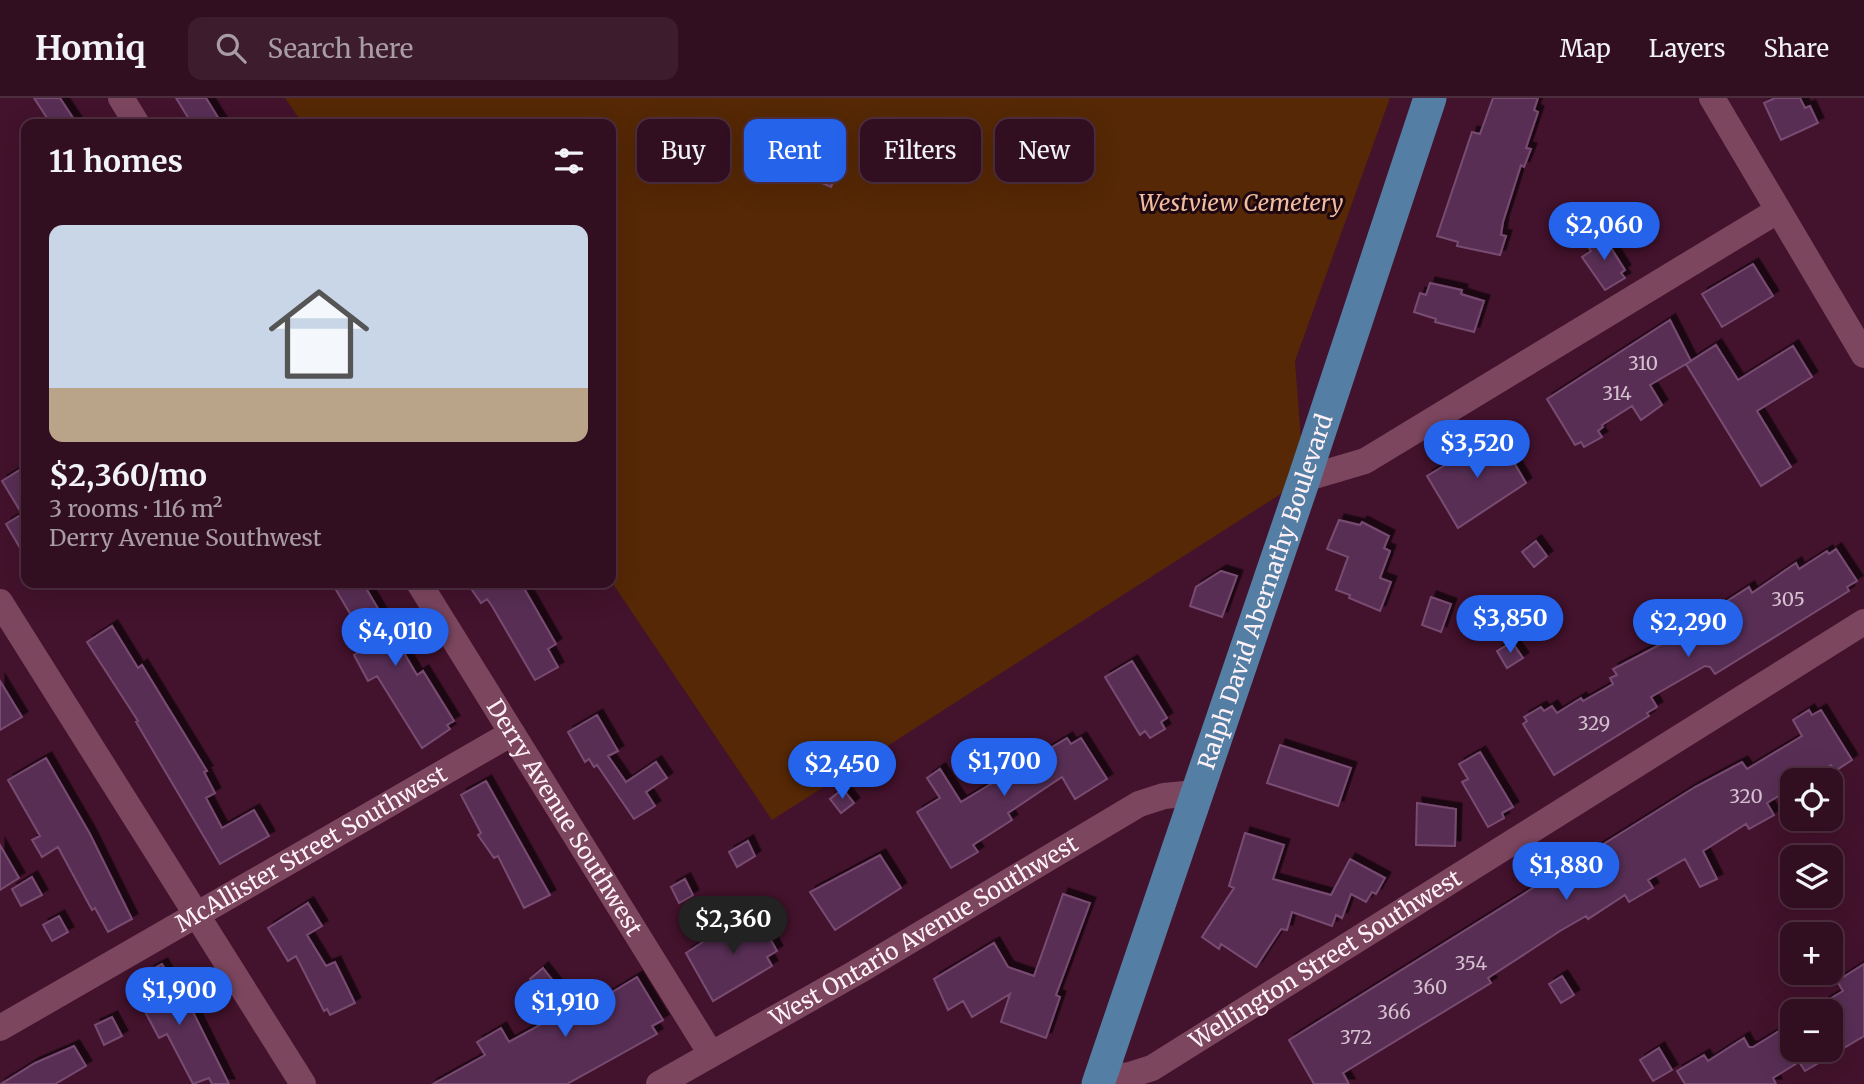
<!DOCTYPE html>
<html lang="en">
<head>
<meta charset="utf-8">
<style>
  body { margin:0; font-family:Merriweather,serif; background:#3d1c2e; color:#f1f3f6; height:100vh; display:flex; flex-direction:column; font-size:26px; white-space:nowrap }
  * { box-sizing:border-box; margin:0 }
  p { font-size:23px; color:#a89ca5 }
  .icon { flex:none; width:38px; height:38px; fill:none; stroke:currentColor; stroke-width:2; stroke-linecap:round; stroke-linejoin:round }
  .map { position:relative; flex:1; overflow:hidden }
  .details { position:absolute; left:21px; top:21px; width:595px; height:469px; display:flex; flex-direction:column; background:#320e21; border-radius:14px; box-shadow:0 7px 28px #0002,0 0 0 2px #4d2e3f }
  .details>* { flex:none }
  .top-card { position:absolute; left:637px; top:21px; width:665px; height:63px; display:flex; gap:14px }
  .tools { position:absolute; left:1780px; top:670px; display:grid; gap:14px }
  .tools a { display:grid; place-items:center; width:63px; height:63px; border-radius:14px; background:#320e21; box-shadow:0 7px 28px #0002,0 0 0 2px #4d2e3f; font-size:35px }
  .price { position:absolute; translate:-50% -60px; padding:0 16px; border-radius:24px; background:#2563eb; color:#fff; font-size:23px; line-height:46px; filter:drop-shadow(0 2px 4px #0008) }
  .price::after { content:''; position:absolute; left:50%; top:42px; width:21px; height:16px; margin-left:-10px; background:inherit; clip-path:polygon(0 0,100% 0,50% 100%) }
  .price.active { background:#222; color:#fff }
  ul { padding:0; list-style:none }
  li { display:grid; align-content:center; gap:14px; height:371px; padding:0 28px }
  li span { display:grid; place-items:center; height:217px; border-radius:14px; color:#555 }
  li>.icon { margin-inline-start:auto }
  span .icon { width:126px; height:126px; fill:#fffc; stroke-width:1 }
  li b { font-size:30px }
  h2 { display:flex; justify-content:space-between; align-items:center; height:84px; padding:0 28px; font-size:30px }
  .pill { padding:0 24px; border-radius:14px; background:#320e21; box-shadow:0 7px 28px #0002,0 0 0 2px #4d2e3f; font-size:24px; line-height:63px }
  .pill.active { background:#2563eb; color:#fff }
  header { display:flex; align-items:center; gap:42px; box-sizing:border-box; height:98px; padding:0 35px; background:#320e21; border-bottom:2px solid #4d2e3f }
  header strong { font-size:33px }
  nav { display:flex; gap:38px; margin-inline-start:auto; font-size:24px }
  .search { width:490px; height:63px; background:#3d1c2e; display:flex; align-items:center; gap:18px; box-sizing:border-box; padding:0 24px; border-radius:14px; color:#a89ca5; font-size:26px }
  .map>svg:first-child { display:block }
  .green { fill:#562805 }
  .building { fill:#592f54; stroke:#784c72; stroke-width:2; filter:url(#shadow) }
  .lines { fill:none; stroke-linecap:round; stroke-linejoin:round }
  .minor { stroke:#7c465f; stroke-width:26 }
  .major { stroke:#547ea4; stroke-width:33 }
  .labels { text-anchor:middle; stroke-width:6; stroke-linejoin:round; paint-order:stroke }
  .number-label { font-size:19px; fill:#d5c0ce }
  .park-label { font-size:23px; font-style:italic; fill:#f1bd9f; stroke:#1d0812 }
  .street-label { font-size:23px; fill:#fef1f6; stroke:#1d0812 }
</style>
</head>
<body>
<header>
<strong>Homiq</strong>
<div class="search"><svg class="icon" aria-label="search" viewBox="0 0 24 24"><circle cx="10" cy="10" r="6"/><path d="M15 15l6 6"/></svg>Search here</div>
<nav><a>Map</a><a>Layers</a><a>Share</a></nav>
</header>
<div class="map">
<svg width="1864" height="986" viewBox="0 0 1864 986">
  <defs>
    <filter id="shadow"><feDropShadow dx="5.5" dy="-5.5" stdDeviation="0" flood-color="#0009"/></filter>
  </defs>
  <rect width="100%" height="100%" fill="#43122c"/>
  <path class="green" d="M 285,0 L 1390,0 L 1295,263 L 1304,381 L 772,722 L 611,483 L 611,26 L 303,26 Z"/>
  <path class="building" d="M 34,0 L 60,0 L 77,26 L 51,26 Z
    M 176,0 L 206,0 L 222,26 L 192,26 Z
    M 1493,0 L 1538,0 L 1534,12 L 1538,14 L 1526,50 L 1531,51 L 1524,69 L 1521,67 L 1503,124 L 1501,137 L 1506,138 L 1500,157 L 1457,148 L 1458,144 L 1437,138 L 1472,34 L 1480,36 Z
    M 1775,0 L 1800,0 L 1805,10 L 1810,8 L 1818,25 L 1781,42 L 1764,5 Z
    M 792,49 L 839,70 L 831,89 L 783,68 Z
    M 1601,134 L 1625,172 L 1621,175 L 1625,180 L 1605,192 L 1582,159 L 1591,153 L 1585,144 Z
    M 1753,166 L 1773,198 L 1722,229 L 1702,196 Z
    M 1430,185 L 1462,192 L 1461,196 L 1484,203 L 1474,234 L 1435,224 L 1436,221 L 1414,214 L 1420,195 L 1426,197 Z
    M 1670,222 L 1691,263 L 1650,287 L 1662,307 L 1641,322 L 1632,308 L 1602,327 L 1603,329 L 1598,333 L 1602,339 L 1584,349 L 1581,344 L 1575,347 L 1547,301 Z
    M 1716,247 L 1738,282 L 1793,248 L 1812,279 L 1757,313 L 1791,369 L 1761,388 L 1686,266 Z
    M 1485,338 L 1489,345 L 1499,339 L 1526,385 L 1458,430 L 1427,378 L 1470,352 L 1468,348 Z
    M 26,368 L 26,460 L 6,426 L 22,416 L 2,383 Z
    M 1339,422 L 1360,427 L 1362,424 L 1389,438 L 1384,450 L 1390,453 L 1380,480 L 1391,484 L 1380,513 L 1349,500 L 1350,497 L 1336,492 L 1348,459 L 1327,451 Z
    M 1536,443 L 1547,458 L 1534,469 L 1522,454 Z
    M 1836,451 L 1857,483 L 1847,489 L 1849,493 L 1715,576 L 1710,569 L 1705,568 L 1651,599 L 1657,609 L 1647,615 L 1649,618 L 1554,677 L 1523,626 L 1527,623 L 1524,619 L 1541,609 L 1544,613 L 1552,608 L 1557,615 L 1581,600 L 1583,603 L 1613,586 L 1610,580 L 1617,577 L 1613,571 L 1665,544 L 1663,540 L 1693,521 L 1698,529 L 1725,512 L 1721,507 L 1749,489 L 1752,495 L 1796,465 L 1799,471 L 1827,453 L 1829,456 Z
    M 1221,473 L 1237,478 L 1222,519 L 1190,508 L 1196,489 Z
    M 332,485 L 363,485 L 417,577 L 423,573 L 454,623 L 447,627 L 450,631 L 422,650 L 377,578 L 368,583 L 354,557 L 369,548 Z
    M 477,485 L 521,485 L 556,546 L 548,551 L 558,569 L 535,582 L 492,508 L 487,501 L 481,505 L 472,492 L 479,487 Z
    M 1431,499 L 1451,506 L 1441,534 L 1422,527 Z
    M 112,528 L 138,570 L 142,567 L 207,673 L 204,674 L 215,695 L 206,700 L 222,730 L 254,712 L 269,738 L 220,766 L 136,624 L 138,623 L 87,544 Z
    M 1512,544 L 1523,560 L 1507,570 L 1497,553 Z
    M 1132,563 L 1167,620 L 1161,624 L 1165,631 L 1150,640 L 1145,633 L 1140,637 L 1105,579 Z
    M 0,583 L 22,619 L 0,632 Z
    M 1809,612 L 1812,617 L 1821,612 L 1852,662 L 1835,673 L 1831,667 L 1806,682 L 1792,682 L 1792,690 L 1767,705 L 1774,717 L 1749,731 L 1746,726 L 1703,753 L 1717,781 L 1700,789 L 1685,761 L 1648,782 L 1653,790 L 1629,804 L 1625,797 L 1588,821 L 1586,818 L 1560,833 L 1488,880 L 1491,885 L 1343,975 L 1349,986 L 1314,986 L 1289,942 L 1695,689 L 1742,664 L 1747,671 L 1802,638 L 1793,622 Z
    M 597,617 L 618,653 L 608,658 L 626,684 L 656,664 L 667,680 L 646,694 L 655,708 L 634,721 L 597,667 L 594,669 L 589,661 L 585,664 L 568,634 Z
    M 1067,640 L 1071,646 L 1081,640 L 1107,681 L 1075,701 L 1062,679 L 1008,715 L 1012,722 L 973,747 L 978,754 L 951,770 L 917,714 L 940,700 L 927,680 L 940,671 L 961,704 Z
    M 1280,647 L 1351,670 L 1338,708 L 1267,685 Z
    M 1480,654 L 1513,709 L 1502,715 L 1504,720 L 1488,729 L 1462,684 L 1468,681 L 1459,666 Z
    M 46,660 L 90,736 L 132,821 L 108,834 L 95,810 L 92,812 L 58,749 L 42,759 L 32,742 L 40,738 L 8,682 Z
    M 486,683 L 550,797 L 524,810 L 498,758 L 494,760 L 478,737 L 481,735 L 461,697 Z
    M 843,691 L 854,705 L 841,715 L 830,701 Z
    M 1417,705 L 1456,711 L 1455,748 L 1416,747 Z
    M 1245,735 L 1284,747 L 1273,781 L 1331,797 L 1350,761 L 1385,780 L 1376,796 L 1372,794 L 1366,804 L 1351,796 L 1342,820 L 1336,817 L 1332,828 L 1292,814 L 1287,832 L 1281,831 L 1256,869 L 1221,846 L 1219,851 L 1202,839 L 1234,790 L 1229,788 Z
    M 748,743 L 755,758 L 737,769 L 729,754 Z
    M 0,747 L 19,780 L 0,792 Z
    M 880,757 L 901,790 L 835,832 L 810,794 Z
    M 32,779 L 42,797 L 21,808 L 12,791 Z
    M 685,781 L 693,797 L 679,805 L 671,789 Z
    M 1063,796 L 1090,805 L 1056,897 L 1060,899 L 1046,940 L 1001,924 L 1010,896 L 972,919 L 963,903 L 948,912 L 934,881 L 994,845 L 1008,869 L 1034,878 Z
    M 308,805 L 322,828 L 307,837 L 326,868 L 335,864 L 355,905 L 330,917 L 327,911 L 324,913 L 296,858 L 288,863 L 268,830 Z
    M 755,814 L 777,853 L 767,859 L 772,868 L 713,903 L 686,855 L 744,817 L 745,819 Z
    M 59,818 L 68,834 L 52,843 L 43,827 Z
    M 162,866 L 185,906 L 190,908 L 229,986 L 212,986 L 209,980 L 193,986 L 167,936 L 159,940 L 133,891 L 152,880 L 149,873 Z
    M 1864,866 L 1864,938 L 1805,973 L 1799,964 L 1773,980 L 1776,986 L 1685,986 L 1677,973 L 1704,957 L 1708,963 L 1744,940 L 1749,949 L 1753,949 L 1792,925 L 1792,952 L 1830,952 L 1830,914 L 1808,914 L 1843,893 L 1837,883 Z
    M 543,870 L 570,904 L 584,896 L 587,902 L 597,897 L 599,902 L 637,879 L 663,922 L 652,928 L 657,936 L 567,986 L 433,986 L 485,957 L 477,944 L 501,930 L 509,944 L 558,917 L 530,881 Z
    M 1562,878 L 1574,897 L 1561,905 L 1549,886 Z
    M 112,919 L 122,938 L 104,947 L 95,927 Z
    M 74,948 L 86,968 L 55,986 L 1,986 L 35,965 Z
    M 1659,950 L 1672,972 L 1653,983 L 1640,962 Z"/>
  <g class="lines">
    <g class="minor">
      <path d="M 121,0 L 137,26"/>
      <path d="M 1712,0 L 1864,257"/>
      <path d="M 1304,381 L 1365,363 L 1777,113"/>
      <path id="s1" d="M 419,485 L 711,956"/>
      <path d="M 0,504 L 303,986"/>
      <path id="s2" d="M 0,930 L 512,635"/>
      <path id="s3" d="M 1101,976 L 1127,978 L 1152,970 L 1864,524"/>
      <path id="s4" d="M 659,986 L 857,874 L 1139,706 L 1164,698 L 1195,695"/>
    </g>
    <path class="major" id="s5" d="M 1098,986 L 1304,381 L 1430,0"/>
  </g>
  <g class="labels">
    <g class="number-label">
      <text x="1643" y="272">310</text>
      <text x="1617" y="302">314</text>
      <text x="1788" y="508">305</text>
      <text x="1594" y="632">329</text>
      <text x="1746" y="705">320</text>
      <text x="1471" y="872">354</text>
      <text x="1430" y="896">360</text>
      <text x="1394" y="921">366</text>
      <text x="1356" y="946">372</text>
    </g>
    <g class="park-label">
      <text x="1241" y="113">Westview Cemetery</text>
    </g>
    <g class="street-label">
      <text dy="8" stroke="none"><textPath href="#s5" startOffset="520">Ralph David Abernathy Boulevard</textPath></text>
      <text dy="8" stroke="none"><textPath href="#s1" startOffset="276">Derry Avenue Southwest</textPath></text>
      <text dy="8" stroke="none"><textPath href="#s2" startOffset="359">McAllister Street Southwest</textPath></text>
      <text dy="8" stroke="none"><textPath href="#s4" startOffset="306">West Ontario Avenue Southwest</textPath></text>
      <text dy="8" stroke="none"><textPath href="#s3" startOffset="257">Wellington Street Southwest</textPath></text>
    </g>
  </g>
</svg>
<div class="tools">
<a><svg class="icon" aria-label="locate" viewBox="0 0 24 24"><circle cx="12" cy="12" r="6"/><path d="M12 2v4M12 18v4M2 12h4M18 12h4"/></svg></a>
<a><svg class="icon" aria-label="layers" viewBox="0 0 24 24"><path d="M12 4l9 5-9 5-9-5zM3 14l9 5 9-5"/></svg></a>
<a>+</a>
<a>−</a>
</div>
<b class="price" style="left:1604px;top:164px">$2,060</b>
<b class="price" style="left:1477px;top:382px">$3,520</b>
<b class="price" style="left:1510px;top:557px">$3,850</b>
<b class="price" style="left:1688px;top:561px">$2,290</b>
<b class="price" style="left:395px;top:570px">$4,010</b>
<b class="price" style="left:1004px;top:700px">$1,700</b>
<b class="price" style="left:842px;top:703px">$2,450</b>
<b class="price" style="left:1566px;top:804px">$1,880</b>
<b class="price active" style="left:733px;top:858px">$2,360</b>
<b class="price" style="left:179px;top:929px">$1,900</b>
<b class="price" style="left:565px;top:941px">$1,910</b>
<div class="top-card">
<a class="pill">Buy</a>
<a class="pill active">Rent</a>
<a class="pill">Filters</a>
<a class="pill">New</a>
</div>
<section class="details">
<h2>11 homes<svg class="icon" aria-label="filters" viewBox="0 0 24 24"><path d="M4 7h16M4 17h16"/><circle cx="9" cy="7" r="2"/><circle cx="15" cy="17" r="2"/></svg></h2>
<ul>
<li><span style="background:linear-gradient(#c9d6e8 75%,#b9a48a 0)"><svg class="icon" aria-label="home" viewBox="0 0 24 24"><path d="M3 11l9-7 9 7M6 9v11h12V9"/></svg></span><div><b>$2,360/mo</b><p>3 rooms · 116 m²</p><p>Derry Avenue Southwest</p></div></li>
</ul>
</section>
</div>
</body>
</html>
